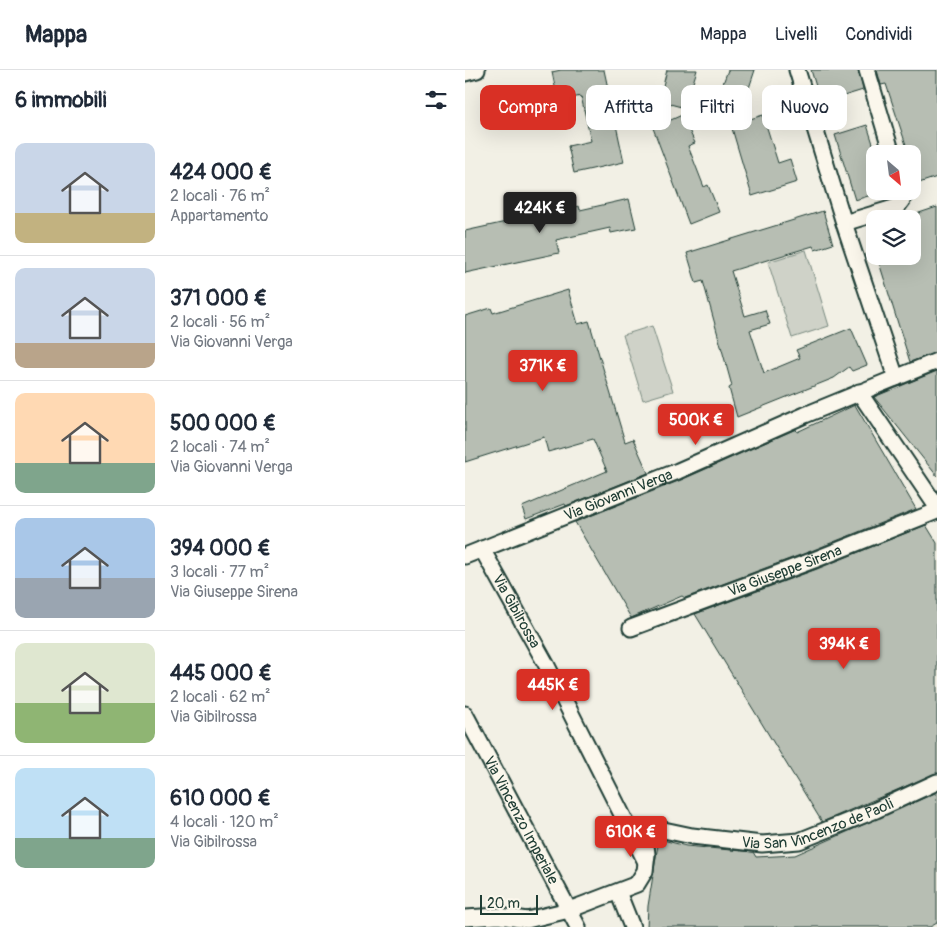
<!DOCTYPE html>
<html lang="it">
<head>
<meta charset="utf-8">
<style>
  body { margin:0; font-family:Pangolin,sans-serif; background:#f6f6f7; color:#1f2937; height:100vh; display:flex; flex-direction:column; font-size:19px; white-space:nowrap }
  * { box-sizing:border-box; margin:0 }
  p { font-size:16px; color:#747a83 }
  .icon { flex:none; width:28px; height:28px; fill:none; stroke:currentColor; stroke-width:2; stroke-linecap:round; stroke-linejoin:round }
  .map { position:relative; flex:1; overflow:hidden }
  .drawer { display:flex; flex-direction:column; background:#fff; width:465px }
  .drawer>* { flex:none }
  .top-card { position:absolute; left:15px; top:15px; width:381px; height:45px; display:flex; gap:10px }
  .needle { width:32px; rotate:152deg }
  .tools { position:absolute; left:401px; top:75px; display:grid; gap:10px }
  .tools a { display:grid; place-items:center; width:55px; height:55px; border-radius:10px; background:#fff; box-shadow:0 5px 20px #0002; font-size:25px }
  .scale { position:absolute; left:15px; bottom:12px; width:58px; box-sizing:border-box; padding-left:5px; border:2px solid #1f3d34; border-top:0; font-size:14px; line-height:18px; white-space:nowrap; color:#1f3d34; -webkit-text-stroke:4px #fbf7ec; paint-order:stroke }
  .price { position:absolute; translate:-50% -42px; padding:0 11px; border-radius:5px; background:#d93025; color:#fff; font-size:16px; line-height:32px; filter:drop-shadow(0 1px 2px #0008) }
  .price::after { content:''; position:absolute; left:50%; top:30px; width:15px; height:11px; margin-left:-8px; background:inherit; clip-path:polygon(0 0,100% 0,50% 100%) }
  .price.on { background:#222; color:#fff }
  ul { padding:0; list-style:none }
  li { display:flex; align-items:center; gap:15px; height:125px; padding:0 15px }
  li+li { border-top:1px solid #e0e1e3 }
  li span { display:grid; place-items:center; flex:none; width:140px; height:100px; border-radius:10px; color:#555 }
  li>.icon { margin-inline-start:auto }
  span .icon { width:60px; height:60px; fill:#fffc; stroke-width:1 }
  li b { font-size:21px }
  h2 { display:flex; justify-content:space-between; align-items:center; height:60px; padding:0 15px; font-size:21px }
  .pill { padding:0 18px; border-radius:10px; background:#fff; box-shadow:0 5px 20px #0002; font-size:18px; line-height:45px }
  .pill.on { background:#d93025; color:#fff }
  header { display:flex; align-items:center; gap:30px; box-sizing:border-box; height:70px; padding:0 25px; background:#fff; border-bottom:1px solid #e0e1e3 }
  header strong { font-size:24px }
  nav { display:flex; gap:28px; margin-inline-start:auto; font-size:18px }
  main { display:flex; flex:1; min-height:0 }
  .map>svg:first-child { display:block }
  .green { fill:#cfd2c8; stroke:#77887e }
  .building { fill:#b7beb3; stroke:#1f3d34 }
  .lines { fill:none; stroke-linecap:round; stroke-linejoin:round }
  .minor-casing { stroke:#1f3d34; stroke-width:19 }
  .minor { stroke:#fbf7ec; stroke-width:15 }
  .labels { text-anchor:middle; stroke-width:4.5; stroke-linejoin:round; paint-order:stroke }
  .street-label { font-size:15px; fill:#1f3d34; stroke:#fbf7ec }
</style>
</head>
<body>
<header>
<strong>Mappa</strong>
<nav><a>Mappa</a><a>Livelli</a><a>Condividi</a></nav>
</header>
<main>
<section class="drawer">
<h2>6 immobili<svg class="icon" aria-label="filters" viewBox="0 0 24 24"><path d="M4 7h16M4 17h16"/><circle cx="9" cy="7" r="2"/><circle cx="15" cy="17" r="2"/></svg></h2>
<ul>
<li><span style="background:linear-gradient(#c9d6e8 70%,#c2b280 0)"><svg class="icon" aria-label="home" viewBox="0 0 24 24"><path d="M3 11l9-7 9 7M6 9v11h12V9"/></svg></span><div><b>424 000 €</b><p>2 locali · 76 m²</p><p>Appartamento</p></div></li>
<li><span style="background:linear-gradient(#c9d6e8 75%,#b9a48a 0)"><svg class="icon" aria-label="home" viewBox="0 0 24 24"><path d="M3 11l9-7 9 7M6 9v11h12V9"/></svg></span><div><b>371 000 €</b><p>2 locali · 56 m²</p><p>Via Giovanni Verga</p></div></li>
<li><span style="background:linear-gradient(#ffd9b3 70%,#7fa58c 0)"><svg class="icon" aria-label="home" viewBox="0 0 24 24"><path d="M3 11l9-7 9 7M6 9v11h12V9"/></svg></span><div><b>500 000 €</b><p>2 locali · 74 m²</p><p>Via Giovanni Verga</p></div></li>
<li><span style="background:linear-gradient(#a9c7e8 60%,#9aa5b1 0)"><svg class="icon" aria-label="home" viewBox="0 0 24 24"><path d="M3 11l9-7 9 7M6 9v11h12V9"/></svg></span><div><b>394 000 €</b><p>3 locali · 77 m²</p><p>Via Giuseppe Sirena</p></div></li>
<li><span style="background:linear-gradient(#dfe7d0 60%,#8fb573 0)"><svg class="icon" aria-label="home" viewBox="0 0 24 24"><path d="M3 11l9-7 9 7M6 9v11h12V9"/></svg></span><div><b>445 000 €</b><p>2 locali · 62 m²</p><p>Via Gibilrossa</p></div></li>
<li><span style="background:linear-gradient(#bfe0f5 70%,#7fa58c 0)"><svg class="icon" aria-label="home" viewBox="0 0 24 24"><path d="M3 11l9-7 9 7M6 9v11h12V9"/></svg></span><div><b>610 000 €</b><p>4 locali · 120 m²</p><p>Via Gibilrossa</p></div></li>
</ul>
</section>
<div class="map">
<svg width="472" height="857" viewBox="0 0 472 857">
  <rect width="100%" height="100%" fill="#f2f0e5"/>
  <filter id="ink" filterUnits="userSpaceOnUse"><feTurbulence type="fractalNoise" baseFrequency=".02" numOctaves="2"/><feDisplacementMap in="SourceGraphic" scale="10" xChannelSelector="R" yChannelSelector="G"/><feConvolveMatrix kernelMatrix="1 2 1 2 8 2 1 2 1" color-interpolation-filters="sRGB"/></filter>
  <g filter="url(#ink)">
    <path class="green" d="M 341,180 L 364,256 L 327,268 L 303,192 Z
      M 187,256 L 208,321 L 178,330 L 158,265 Z"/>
    <path class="building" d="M 96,0 L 139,0 L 159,92 L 109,103 L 103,76 L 126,71 L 116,26 L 93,31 L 87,2 Z
      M 202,0 L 232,0 L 220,38 L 194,31 Z
      M 263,0 L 290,0 L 282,24 L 257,16 Z
      M 346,0 L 393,0 L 398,20 L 356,33 Z
      M 412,0 L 472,0 L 472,107 L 454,113 L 448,95 L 448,84 L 444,84 L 421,14 L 416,15 Z
      M 217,45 L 230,73 L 223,76 L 239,117 L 243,115 L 254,142 L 224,154 L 188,58 Z
      M 298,45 L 313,93 L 325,89 L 332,112 L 287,126 L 266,55 Z
      M 402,55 L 410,80 L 410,124 L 390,130 L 370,65 Z
      M 164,129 L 171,158 L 146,163 L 145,158 L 91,170 L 94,183 L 0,203 L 0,161 L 114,136 L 115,140 Z
      M 472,137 L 472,282 L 445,292 L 412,186 L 448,186 L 448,145 Z
      M 358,141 L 368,174 L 350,180 L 348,176 L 266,201 L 280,246 L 300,240 L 305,254 L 285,260 L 299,303 L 335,288 L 331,280 L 386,258 L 402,295 L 387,301 L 384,297 L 369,308 L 272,347 L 264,318 L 267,316 L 238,211 L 231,213 L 222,183 Z
      M 103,220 L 113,254 L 124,251 L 160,372 L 168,369 L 183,403 L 101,436 L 100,434 L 61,449 L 57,437 L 142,401 L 128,369 L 83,382 L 79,367 L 0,392 L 0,246 L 26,238 L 28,243 Z
      M 472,301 L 472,406 L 409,327 Z
      M 390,335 L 451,439 L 346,481 L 220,528 L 217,526 L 166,548 L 110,452 L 216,410 L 331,359 L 332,362 Z
      M 461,455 L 472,473 L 472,703 L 357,752 L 230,544 L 352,499 Z
      M 472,722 L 472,853 L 465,857 L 182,857 L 183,836 L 194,769 L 221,776 L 288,782 L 291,787 L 330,785 Z"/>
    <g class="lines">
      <defs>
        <g id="minor">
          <path d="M 332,0 L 379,153 L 431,308"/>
          <path d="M 402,0 L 427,84"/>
          <path d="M 0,3 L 12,0"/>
          <path d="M 379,153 L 432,137 L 438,129 L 438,121"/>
          <path d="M 394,322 L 472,437"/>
          <path id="s1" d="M 17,479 L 81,594 L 180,790"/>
          <path id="s2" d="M 0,486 L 213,401 L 340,345 L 472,291"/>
          <path id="s3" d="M 166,558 L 349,490 L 472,441"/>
          <path id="s4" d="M 0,644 L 113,857"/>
          <path d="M 153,822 L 167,857"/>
          <path id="s5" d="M 0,848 L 34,846 L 62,850 L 104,840 L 172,814 L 180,801 L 182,784 L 181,775 L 184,760 L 194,759 L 227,766 L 297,774 L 334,771 L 411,740 L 472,712"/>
        </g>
      </defs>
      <use href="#minor" class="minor-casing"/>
      <use href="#minor" class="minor"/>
    </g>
  </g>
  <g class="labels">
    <g class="street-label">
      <text dy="5" stroke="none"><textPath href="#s2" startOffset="165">Via Giovanni Verga</textPath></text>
      <text dy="5" stroke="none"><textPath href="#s3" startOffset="164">Via Giuseppe Sirena</textPath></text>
      <text dy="5" stroke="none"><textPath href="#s1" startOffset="71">Via Gibilrossa</textPath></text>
      <text dy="5" stroke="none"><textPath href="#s5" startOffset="408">Via San Vincenzo de Paoli</textPath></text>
      <text dy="5" stroke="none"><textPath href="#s4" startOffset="120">Via Vincenzo Imperiale</textPath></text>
    </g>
  </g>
</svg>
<div class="tools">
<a><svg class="needle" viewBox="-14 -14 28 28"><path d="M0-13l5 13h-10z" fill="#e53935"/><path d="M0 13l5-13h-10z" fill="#747a83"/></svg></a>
<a><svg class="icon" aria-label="layers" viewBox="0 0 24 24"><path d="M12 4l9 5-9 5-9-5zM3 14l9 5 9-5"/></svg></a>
</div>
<div class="scale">20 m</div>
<b class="price on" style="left:75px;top:164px">424K €</b>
<b class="price" style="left:78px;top:322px">371K €</b>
<b class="price" style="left:231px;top:376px">500K €</b>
<b class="price" style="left:379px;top:600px">394K €</b>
<b class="price" style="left:88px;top:641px">445K €</b>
<b class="price" style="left:166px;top:788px">610K €</b>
<div class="top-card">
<a class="pill on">Compra</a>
<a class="pill">Affitta</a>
<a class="pill">Filtri</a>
<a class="pill">Nuovo</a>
</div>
</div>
</main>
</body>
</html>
